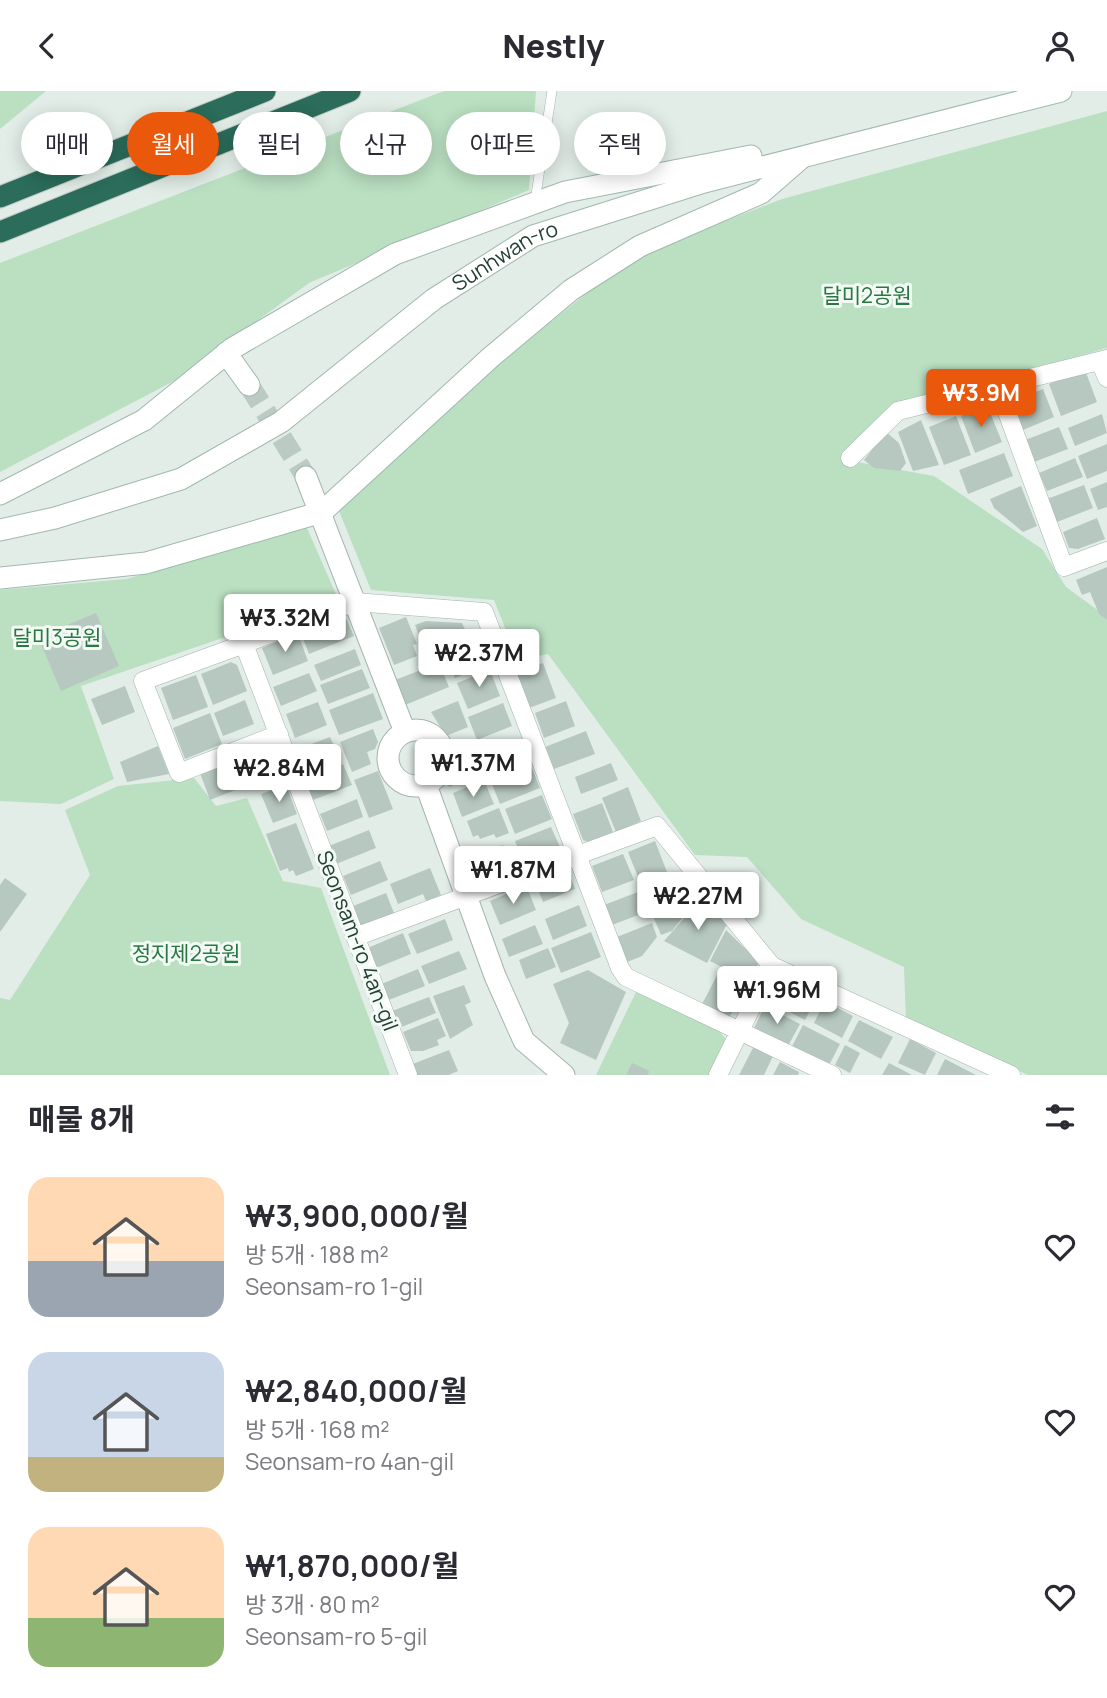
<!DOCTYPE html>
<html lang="ko">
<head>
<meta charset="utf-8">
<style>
  body { margin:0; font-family:Manrope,"Noto Sans KR",sans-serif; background:#f7f7f7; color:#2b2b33; height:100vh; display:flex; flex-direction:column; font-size:26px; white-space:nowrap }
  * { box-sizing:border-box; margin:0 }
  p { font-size:23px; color:#7c7c81 }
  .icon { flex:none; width:38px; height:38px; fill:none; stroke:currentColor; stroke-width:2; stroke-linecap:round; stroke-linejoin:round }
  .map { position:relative; height:984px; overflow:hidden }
  .side { display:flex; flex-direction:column; background:#fff; flex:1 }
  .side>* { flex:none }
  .banner { position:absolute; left:21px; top:21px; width:700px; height:63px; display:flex; gap:14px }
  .price { position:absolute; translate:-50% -60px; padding:0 16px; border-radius:7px; background:#fff; color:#222; font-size:23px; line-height:46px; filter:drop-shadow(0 2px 4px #0008) }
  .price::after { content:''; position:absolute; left:50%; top:42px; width:21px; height:16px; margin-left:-10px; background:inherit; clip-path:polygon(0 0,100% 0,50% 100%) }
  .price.selected { background:#ea580c; color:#fff }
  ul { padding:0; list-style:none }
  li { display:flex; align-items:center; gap:21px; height:175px; padding:0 28px }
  li span { display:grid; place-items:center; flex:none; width:196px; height:140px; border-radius:21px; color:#555 }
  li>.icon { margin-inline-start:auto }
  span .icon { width:84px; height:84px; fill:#fffc; stroke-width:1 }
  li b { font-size:30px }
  h2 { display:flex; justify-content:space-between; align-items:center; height:84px; padding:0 28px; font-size:30px }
  .pill { padding:0 24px; border-radius:32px; background:#fff; box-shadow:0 4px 18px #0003; font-size:24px; line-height:63px }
  .pill.selected { background:#ea580c; color:#fff }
  header { display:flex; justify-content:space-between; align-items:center; height:91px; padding:0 28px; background:#fff; font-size:32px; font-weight:800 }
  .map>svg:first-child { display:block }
  .green { fill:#badfc1 }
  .building { fill:#b7c8c0 }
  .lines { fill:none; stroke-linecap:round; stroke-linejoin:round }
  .tertiary-tunnel { stroke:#bbcac3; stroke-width:21; stroke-dasharray:21 10; stroke-linecap:butt }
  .service-casing { stroke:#a4b5ae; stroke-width:10 }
  .minor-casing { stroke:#a4b5ae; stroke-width:19 }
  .tertiary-casing { stroke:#a4b5ae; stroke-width:23 }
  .secondary-casing { stroke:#a0b9ae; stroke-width:23 }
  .motorway-casing { stroke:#c1c9c6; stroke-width:23 }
  .service { stroke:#fff; stroke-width:9 }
  .minor { stroke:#fff; stroke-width:18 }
  .tertiary { stroke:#fff; stroke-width:21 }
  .secondary { stroke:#fff; stroke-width:21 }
  .motorway { stroke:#2b6c5a; stroke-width:21 }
  .labels { text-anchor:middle; stroke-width:6; stroke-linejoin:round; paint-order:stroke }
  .street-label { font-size:21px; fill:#213f34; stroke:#f3f9f5 }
  .park-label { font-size:21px; fill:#297741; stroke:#f3f9f5 }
</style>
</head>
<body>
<header><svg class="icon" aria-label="back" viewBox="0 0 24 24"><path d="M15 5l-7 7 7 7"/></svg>Nestly<svg class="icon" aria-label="person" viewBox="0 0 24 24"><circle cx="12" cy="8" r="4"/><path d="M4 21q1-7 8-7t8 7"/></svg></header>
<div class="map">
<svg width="1107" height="984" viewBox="0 0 1107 984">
  <rect width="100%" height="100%" fill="#e2ede7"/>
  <path class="green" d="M 0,0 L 46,0 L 0,38 Z
    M 444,0 L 536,0 L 529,99 L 309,192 L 174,290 L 0,381 L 0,172 Z
    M 1107,20 L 1107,257 L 895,318 L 846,369 L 934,385 L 1042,458 L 1066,496 L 1107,526 L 1107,984 L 1028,984 L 906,930 L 904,876 L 801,828 L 747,766 L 695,764 L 548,563 L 518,569 L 494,509 L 371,499 L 339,420 L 491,278 L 634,165 L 782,108 Z
    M 307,437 L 338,508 L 81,595 L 114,688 L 61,713 L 0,710 L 0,499 L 126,488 Z
    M 194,687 L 216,715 L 247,707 L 283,790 L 321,797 L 390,984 L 0,984 L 0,907 L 10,909 L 90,784 L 65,719 L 118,695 Z
    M 637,899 L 717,938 L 725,947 L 726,959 L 713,984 L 596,984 Z"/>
  <path class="building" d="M 1085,279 L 1097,311 L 1061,325 L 1049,293 Z
    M 1043,298 L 1054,326 L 1023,339 L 1012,310 Z
    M 987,314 L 1002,351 L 975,362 L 961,325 Z
    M 1102,323 L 1107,342 L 1075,355 L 1068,337 Z
    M 956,325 L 971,364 L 944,374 L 929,336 Z
    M 921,329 L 939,374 L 913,380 L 898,341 Z
    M 1059,336 L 1068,358 L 1034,371 L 1025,349 Z
    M 886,341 L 899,352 L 906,372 L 900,380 L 874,377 L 864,369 Z
    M 1107,353 L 1107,380 L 1087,388 L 1078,365 Z
    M 1004,362 L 1013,385 L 968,403 L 959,379 Z
    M 1075,367 L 1083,386 L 1047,400 L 1039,382 Z
    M 1107,391 L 1107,416 L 1098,419 L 1090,398 Z
    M 1084,394 L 1093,417 L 1057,431 L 1047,408 Z
    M 1021,395 L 1037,435 L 1023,441 L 994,417 L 990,408 Z
    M 1097,427 L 1105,448 L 1078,458 L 1069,457 L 1063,441 Z
    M 1107,476 L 1107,529 L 1099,523 L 1090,501 L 1082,504 L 1076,489 Z
    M 96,522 L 119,575 L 61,600 L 38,546 Z
    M 406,526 L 417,553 L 413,554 L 417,565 L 394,574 L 379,537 Z
    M 339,527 L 347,529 L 354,545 L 309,563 L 301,542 Z
    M 426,530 L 462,532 L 468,545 L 426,562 L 415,534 Z
    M 298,543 L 308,570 L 273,584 L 262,557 Z
    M 477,551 L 486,574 L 455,587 L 446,564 Z
    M 355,558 L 361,574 L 321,590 L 314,574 Z
    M 231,571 L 237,574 L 247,600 L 213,614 L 201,583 Z
    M 439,572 L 449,596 L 405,614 L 395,589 Z
    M 543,572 L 556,607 L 529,617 L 516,582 Z
    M 362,578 L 370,597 L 328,613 L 320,594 Z
    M 490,579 L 500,605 L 468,618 L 457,592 Z
    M 309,582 L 317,600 L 281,615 L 273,596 Z
    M 196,584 L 208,616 L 173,629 L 161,597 Z
    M 125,595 L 135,621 L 102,634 L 91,608 Z
    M 373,602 L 383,628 L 339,644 L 329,619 Z
    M 245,609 L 254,633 L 223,645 L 214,622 Z
    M 458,610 L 468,636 L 446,645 L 431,621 Z
    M 566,610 L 575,635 L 544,647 L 535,622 Z
    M 318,611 L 327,634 L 295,647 L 286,623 Z
    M 503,612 L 512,635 L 477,649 L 468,626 Z
    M 210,622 L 222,653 L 185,668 L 173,637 Z
    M 373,638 L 378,651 L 375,658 L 367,661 L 371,673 L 352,681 L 340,651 Z
    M 586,640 L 595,663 L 554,678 L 545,656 Z
    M 330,646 L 338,664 L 305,677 L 298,658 Z
    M 507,648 L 516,671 L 490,681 L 481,659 Z
    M 472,649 L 485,681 L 449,696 L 445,688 L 454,676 L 453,657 Z
    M 158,655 L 169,683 L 127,691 L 120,671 Z
    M 272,660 L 280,682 L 245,696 L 237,674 Z
    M 225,672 L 235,699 L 210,709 L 200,682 Z
    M 530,672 L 540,697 L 500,713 L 490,688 Z
    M 611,672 L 618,689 L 581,703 L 575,686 Z
    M 343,673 L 352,694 L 313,709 L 305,688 Z
    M 378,680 L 393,718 L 369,727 L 354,689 Z
    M 484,689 L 494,713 L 462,726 L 453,702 Z
    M 286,694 L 297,723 L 273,732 L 261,703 Z
    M 628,696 L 641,730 L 616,741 L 602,707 Z
    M 542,704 L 552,728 L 515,743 L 505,718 Z
    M 357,708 L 363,726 L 327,740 L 320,723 Z
    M 602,712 L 613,741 L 588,751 L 583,749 L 573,723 Z
    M 499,717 L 509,742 L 496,747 L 494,743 L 480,748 L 478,744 L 473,746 L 467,730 Z
    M 296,732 L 314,778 L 296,785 L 293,779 L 289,781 L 288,777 L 280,780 L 266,743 Z
    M 551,736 L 560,756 L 556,765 L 526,777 L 515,750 Z
    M 369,739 L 376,757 L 336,773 L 329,755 Z
    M 655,750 L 667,781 L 640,791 L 628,761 Z
    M 503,754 L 512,777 L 488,787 L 480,782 L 474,766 Z
    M 623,763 L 634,789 L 602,801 L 592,775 Z
    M 380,770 L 388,789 L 351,804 L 343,785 Z
    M 430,777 L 441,804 L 426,810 L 423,803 L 398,813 L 390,793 Z
    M 567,778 L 575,798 L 543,811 L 535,791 L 545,787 L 543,783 L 552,779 L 554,784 Z
    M 5,787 L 27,803 L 0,841 L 0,794 Z
    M 690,788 L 698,807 L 672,840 L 661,844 L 645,806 Z
    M 516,799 L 518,803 L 528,799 L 536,819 L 500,834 L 490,810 Z
    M 638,801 L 646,821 L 612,834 L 604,814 Z
    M 386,802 L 394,822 L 356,837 L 348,817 Z
    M 701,808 L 727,833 L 707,872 L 664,850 Z
    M 579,814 L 587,835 L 553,849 L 545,828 Z
    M 445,828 L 453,849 L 417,863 L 408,843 Z
    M 652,832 L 657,846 L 642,865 L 627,871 L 617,846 Z
    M 535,834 L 543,853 L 509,866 L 502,848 Z
    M 726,839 L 759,871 L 749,890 L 710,870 Z
    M 591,841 L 601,866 L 561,882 L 551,857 Z
    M 403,842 L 411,863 L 374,878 L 367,860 L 370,856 Z
    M 548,857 L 556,876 L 526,888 L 519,869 Z
    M 459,860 L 467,878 L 429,893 L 421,875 Z
    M 418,878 L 425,895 L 386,910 L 379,894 Z
    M 588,879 L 626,901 L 596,969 L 560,952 L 569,932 L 553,893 Z
    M 720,879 L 749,893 L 730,925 L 702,913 Z
    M 464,894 L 471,911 L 465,914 L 473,934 L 450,948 L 433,905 Z
    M 788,894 L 816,908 L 805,929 L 768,910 L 774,899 L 778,901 L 781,896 L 786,899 Z
    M 429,906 L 436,922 L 399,937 L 392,920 Z
    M 825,910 L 853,925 L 842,947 L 814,932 Z
    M 765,915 L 800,933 L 788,955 L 754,937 Z
    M 438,927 L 446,945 L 437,949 L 439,954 L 423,960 L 411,960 L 403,941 Z
    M 859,929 L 893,946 L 881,968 L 848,950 Z
    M 803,934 L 840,953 L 827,978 L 790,959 Z
    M 910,948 L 936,962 L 925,984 L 898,972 Z
    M 845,954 L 860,962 L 850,982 L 835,974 Z
    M 754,955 L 773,965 L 764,984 L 739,984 Z
    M 449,959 L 458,980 L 449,984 L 414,984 L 410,974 Z
    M 945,968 L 976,984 L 937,984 Z
    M 780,971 L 799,981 L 798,984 L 773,984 Z
    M 632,972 L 649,980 L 648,984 L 626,984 Z
    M 889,972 L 912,984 L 882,984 Z"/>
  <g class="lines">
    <path class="tertiary-tunnel" d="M 249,294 L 306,386"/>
    <defs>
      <path id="service" d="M 535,110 L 552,0"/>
      <path id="minor" d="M 1100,270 L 1107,287
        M 997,294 L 1064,476 L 1107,460
        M 850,367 L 898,320 L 1107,268
        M 244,553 L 143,590 L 179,682 L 279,643
        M 355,846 L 657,735 L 772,875 L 1011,984
        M 408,984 L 244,553 L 355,511 L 484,521 L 620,877 L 626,886 L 832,984
        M 718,984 L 772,875"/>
      <path id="tertiary" d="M 226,262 L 249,294
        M 306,386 L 405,641
        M388 667a28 28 0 1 1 56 0a28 28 0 1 1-56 0Z
        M 426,694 L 495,885 L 524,950 L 564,984"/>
      <g id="secondary">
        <path d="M 0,403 L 144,329 L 233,257 L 395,163 L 565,101 L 751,65"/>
        <path id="s1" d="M 0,439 L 55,427 L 181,388 L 281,331 L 434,208 L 533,145 L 704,91 L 1061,0"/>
        <path d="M 0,487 L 146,472 L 322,421 L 491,266 L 571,199 L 640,155 L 761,102 L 800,68"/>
      </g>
      <path id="motorway" d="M 0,106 L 265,0
        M 0,141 L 350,0"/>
    </defs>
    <use href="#service" class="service-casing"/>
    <use href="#minor" class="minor-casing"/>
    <use href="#tertiary" class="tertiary-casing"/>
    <use href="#secondary" class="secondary-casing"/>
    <use href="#motorway" class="motorway-casing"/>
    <use href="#service" class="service"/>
    <use href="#minor" class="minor"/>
    <use href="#tertiary" class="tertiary"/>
    <use href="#secondary" class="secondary"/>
    <use href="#motorway" class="motorway"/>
  </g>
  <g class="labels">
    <g class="street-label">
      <text dy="7" stroke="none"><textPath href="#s1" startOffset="583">Sunhwan-ro</textPath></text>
      <text transform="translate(357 850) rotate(69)" y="7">Seonsam-ro 4an-gil</text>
    </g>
    <g class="park-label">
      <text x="867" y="212">달미2공원</text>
      <text x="57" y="554">달미3공원</text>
      <text x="186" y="870">정지제2공원</text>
    </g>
  </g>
</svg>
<b class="price selected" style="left:981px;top:338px">₩3.9M</b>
<b class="price" style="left:285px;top:563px">₩3.32M</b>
<b class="price" style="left:479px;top:598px">₩2.37M</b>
<b class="price" style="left:473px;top:708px">₩1.37M</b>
<b class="price" style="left:279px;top:713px">₩2.84M</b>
<b class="price" style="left:513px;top:815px">₩1.87M</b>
<b class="price" style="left:698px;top:841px">₩2.27M</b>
<b class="price" style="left:777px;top:935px">₩1.96M</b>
<div class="banner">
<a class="pill">매매</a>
<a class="pill selected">월세</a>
<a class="pill">필터</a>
<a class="pill">신규</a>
<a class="pill">아파트</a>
<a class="pill">주택</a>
</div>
</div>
<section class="side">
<h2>매물 8개<svg class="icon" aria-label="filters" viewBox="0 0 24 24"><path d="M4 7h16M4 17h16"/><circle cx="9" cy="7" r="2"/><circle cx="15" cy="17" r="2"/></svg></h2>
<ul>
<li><span style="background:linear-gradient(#ffd9b3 60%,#9aa5b1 0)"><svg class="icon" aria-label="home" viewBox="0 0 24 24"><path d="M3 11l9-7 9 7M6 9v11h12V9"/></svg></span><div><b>₩3,900,000/월</b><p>방 5개 · 188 m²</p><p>Seonsam-ro 1-gil</p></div><svg class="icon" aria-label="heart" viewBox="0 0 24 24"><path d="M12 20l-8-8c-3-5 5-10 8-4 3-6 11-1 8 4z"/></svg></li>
<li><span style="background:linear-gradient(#c9d6e8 75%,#c2b280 0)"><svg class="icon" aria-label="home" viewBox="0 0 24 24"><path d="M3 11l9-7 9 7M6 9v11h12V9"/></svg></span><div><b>₩2,840,000/월</b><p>방 5개 · 168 m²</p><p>Seonsam-ro 4an-gil</p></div><svg class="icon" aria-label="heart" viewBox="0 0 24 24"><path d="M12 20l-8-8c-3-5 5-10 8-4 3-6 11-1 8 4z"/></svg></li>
<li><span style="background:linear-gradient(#ffd9b3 65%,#8fb573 0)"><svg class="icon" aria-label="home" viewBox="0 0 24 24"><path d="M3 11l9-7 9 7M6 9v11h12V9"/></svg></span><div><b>₩1,870,000/월</b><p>방 3개 · 80 m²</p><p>Seonsam-ro 5-gil</p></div><svg class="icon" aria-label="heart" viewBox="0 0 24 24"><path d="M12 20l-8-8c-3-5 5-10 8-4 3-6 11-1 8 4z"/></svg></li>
</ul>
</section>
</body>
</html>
